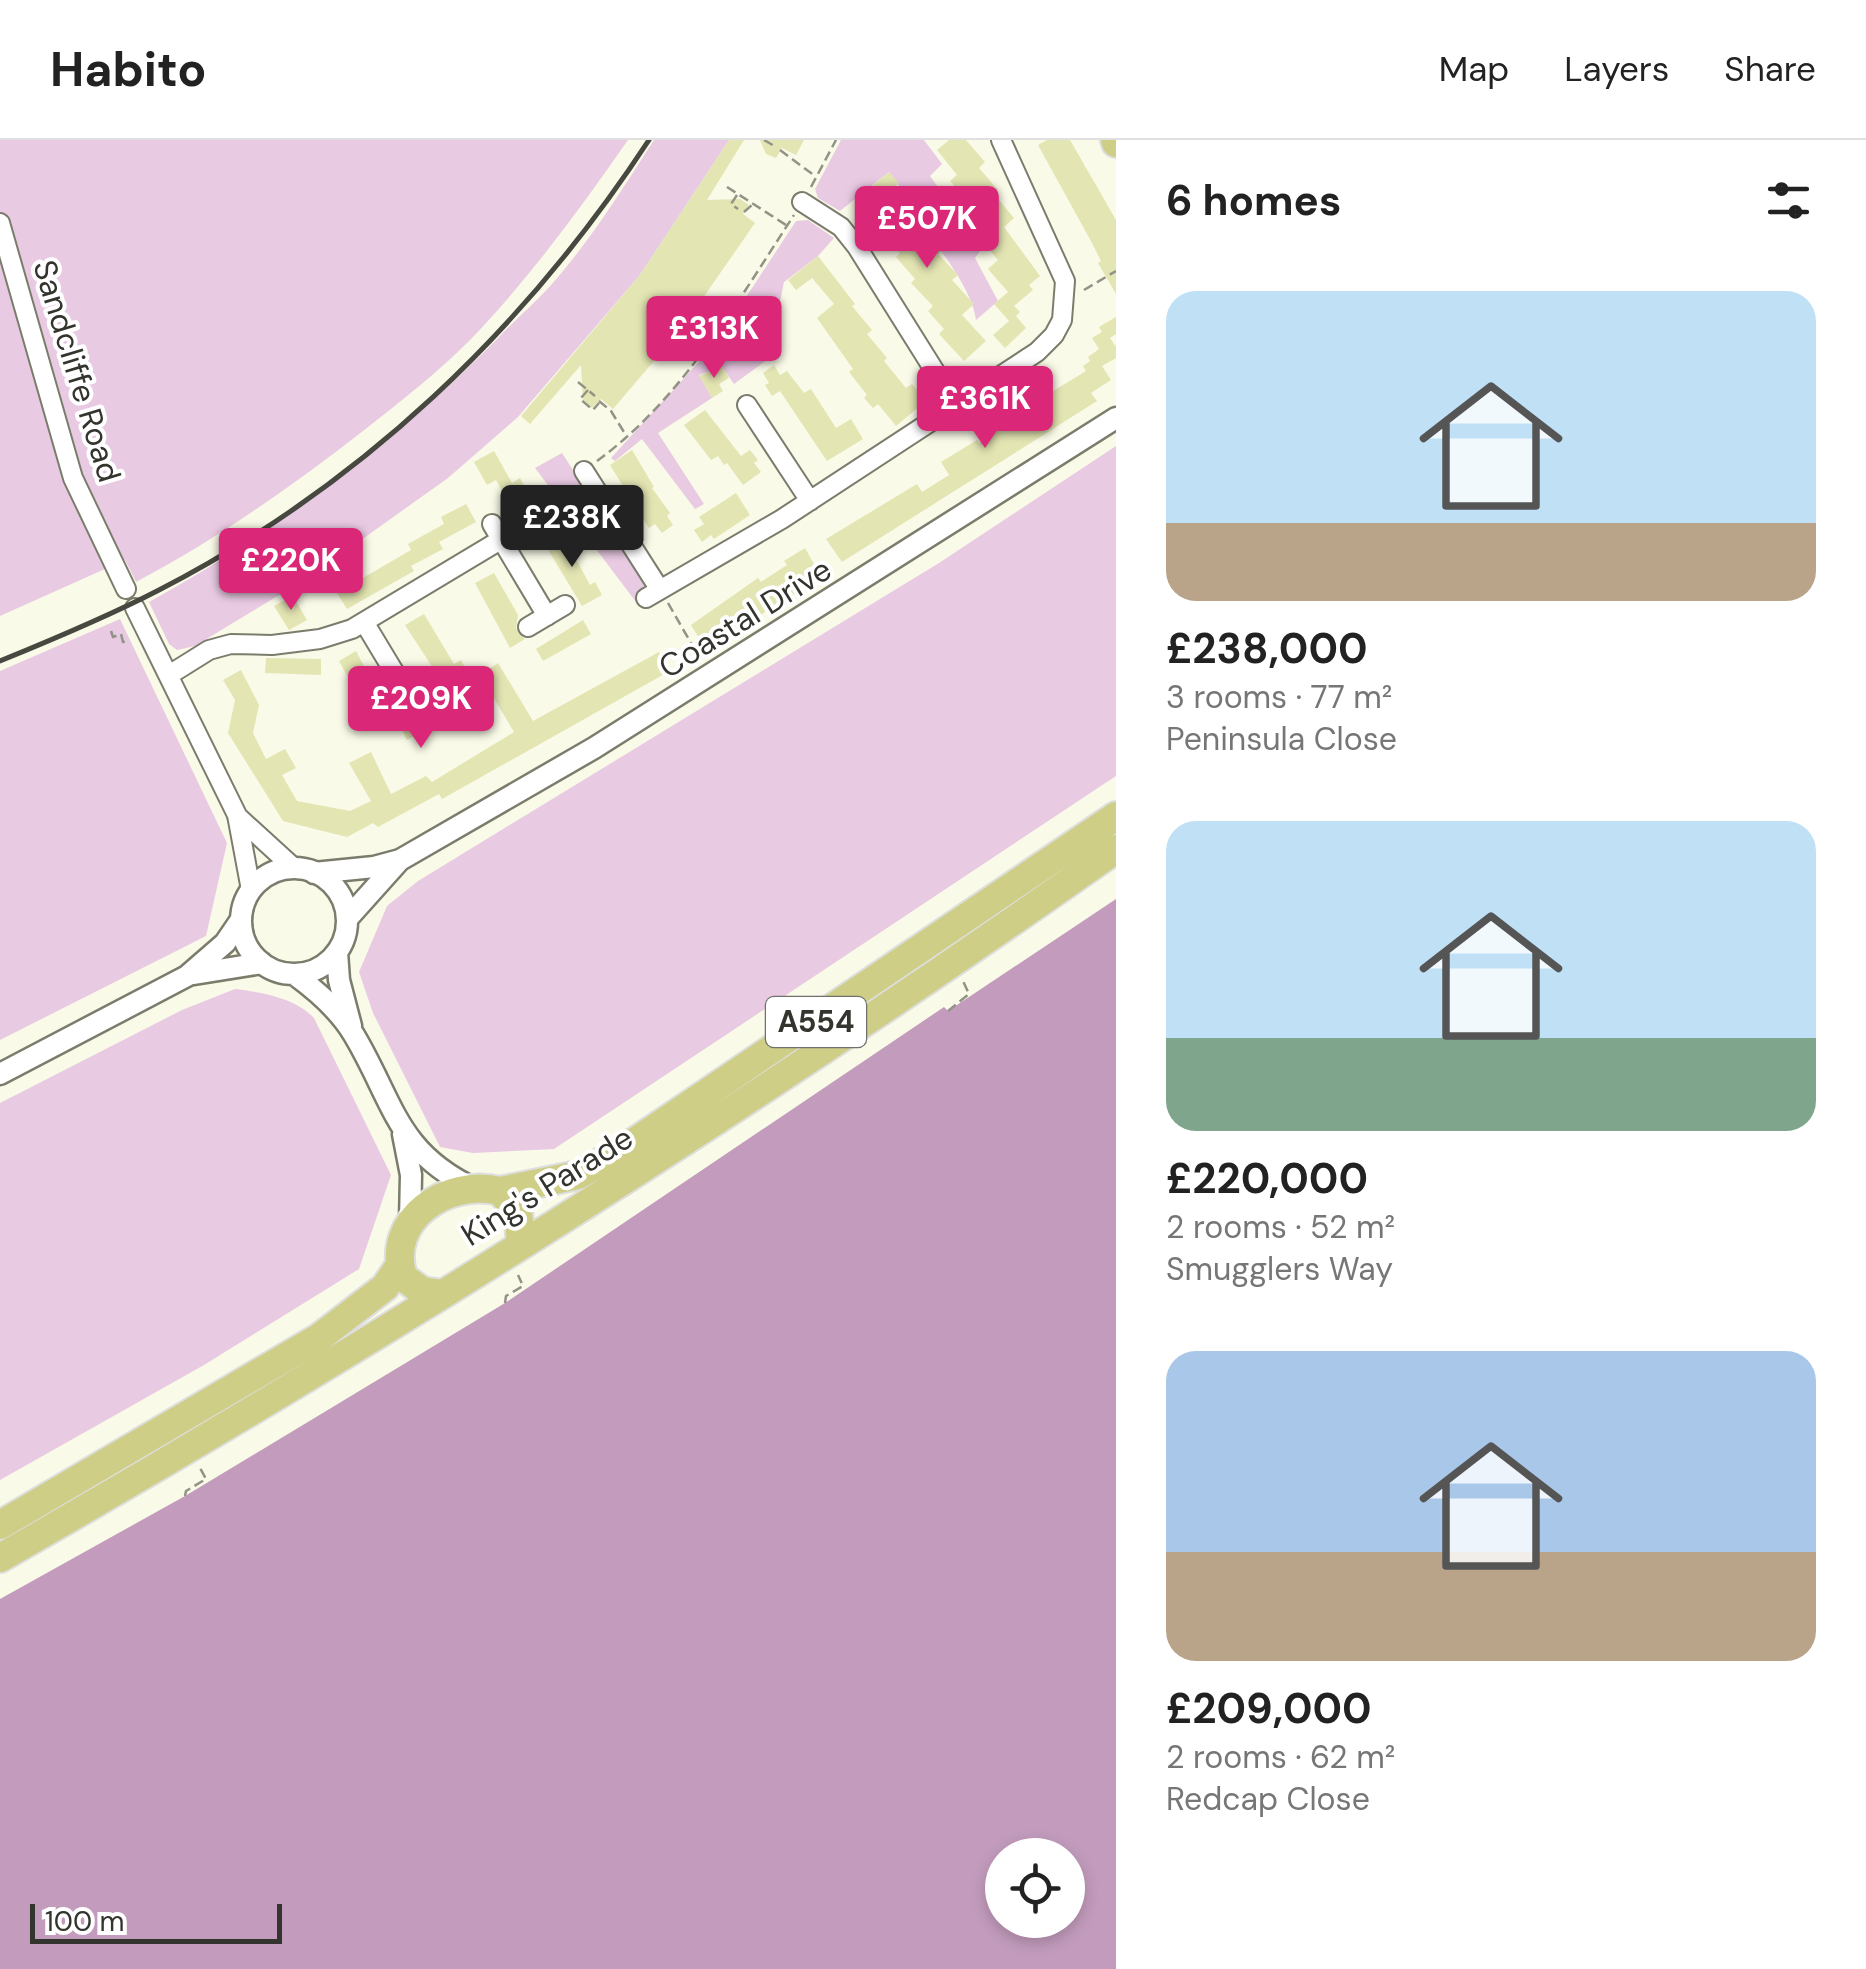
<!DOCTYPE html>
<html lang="en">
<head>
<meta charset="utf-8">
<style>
  body { margin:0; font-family:"DM Sans",sans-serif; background:#f2f2f2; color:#222; height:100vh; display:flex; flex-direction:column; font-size:38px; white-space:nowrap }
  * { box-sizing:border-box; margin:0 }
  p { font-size:32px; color:#767676 }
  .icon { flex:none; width:55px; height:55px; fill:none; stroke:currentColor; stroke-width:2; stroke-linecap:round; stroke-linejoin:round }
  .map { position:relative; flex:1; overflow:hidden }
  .panel { display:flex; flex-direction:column; background:#fff; width:750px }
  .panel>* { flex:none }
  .buttons { position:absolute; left:985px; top:1698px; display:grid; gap:20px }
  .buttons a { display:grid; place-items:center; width:100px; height:100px; border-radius:50%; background:#fff; box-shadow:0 5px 15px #0003; font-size:50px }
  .scale { position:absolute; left:30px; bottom:25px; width:252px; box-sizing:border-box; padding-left:10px; border:5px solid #33342d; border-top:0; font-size:28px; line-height:35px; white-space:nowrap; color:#33342d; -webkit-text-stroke:8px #fff; paint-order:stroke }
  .price { position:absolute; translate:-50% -85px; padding:0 22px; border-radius:10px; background:#db2777; color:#fff; font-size:32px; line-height:65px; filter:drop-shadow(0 2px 5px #0008) }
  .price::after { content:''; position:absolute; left:50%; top:60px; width:30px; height:22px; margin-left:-15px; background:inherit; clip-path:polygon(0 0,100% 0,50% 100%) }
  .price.active { background:#222; color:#fff }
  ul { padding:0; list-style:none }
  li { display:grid; align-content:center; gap:20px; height:530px; padding:0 50px }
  li span { display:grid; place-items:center; height:310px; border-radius:30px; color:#555 }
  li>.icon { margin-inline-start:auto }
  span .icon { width:180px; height:180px; fill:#fffc; stroke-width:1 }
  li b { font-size:42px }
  h2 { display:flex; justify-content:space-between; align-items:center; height:120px; padding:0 50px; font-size:42px }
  header { display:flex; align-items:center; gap:60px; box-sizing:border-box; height:140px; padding:0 50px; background:#fff; border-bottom:2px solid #e0e0e0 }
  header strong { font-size:48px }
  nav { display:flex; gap:55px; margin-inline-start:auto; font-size:35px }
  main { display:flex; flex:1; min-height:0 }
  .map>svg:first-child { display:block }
  .green { fill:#e9cae3 }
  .water { fill:#c39cbd; fill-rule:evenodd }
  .building { fill:#e3e5b3 }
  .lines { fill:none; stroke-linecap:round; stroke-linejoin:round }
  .minor-casing { stroke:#7b7c6c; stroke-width:22 }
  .tertiary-casing { stroke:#7b7c6c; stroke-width:25 }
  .primary-casing { stroke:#dedfdd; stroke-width:32 }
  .path { stroke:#929387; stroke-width:2.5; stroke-dasharray:10 5; stroke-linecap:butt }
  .minor { stroke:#fff; stroke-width:18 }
  .tertiary { stroke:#fff; stroke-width:20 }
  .primary { stroke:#cece87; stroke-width:28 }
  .rail { stroke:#474840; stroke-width:5 }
  .labels { text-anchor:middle; stroke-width:8; stroke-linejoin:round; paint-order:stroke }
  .shield { fill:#fff; stroke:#70716c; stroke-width:2.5 }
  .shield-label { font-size:30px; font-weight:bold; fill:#33342d }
  .street-label { font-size:32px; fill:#33342d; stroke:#fff }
</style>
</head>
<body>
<header>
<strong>Habito</strong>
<nav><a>Map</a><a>Layers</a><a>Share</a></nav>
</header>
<main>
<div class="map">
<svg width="1116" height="1829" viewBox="0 0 1116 1829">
  <rect width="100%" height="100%" fill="#fafae8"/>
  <path class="green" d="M 0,0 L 628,0 C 580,69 531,136 473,197 C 440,231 401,261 363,291 C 291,347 217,399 136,442 L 125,420 L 0,476 Z
    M 654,0 L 729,0 L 640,135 L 518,277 L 448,338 L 312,435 L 195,506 L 177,510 L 169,504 L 149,462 C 283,387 390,307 499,197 C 520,175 544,155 563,131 C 597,90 625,45 654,0 Z
    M 841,0 L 924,0 L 942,24 L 930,36 L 982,108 L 975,118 L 998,161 L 976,180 C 973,152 941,109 922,87 L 926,82 L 889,32 L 840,71 L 818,58 L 815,49 Z
    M 808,80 L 834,98 L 818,116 L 784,142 L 768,219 L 734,244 L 722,227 L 699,235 L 712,258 L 658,293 L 704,364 L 695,369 L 642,299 L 615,321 L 611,318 L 716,203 L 796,81 Z
    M 1116,306 L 1116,636 L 554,1009 L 473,1013 L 440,1007 L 373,873 L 359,832 L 387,766 L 418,741 L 939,423 Z
    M 562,313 L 645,441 L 639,466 L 535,328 Z
    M 120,479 L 227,703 L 206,796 L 0,900 L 0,531 Z
    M 235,849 C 260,852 296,858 314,878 L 391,1035 L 359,1129 L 204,1225 L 0,1340 L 0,963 L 182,870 Z"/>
  <path class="water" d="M 1116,759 L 1116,1829 L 0,1829 L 0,1459 L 185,1356 L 505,1163 L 944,867 L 948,871 ZM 1002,1715 L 1068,1715 L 1068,1780 L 1002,1780 Z"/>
  <path class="building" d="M 729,0 L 744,0 L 707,60 L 740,59 L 749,65 L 743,74 L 755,83 L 682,188 L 613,269 L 601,259 L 592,268 L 583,261 L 581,225 L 530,284 L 521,276 L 640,135 Z
    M 760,0 L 804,0 L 796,15 L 782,8 L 776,18 L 766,14 Z
    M 949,0 L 966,0 L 985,22 L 979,28 L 998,50 L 994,54 L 1014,78 L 1004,87 L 1040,136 L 1029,145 L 1033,150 L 1014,166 L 1020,172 L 1016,176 L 1026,188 L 1005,208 L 993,195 L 1009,181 L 994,164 L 1008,152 L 988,129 L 998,120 L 978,97 L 983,93 L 963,69 L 969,64 L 950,41 L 957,35 L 937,10 Z
    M 1047,0 L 1070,0 L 1116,80 L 1116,154 L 1098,123 L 1101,121 L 1092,103 L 1038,5 Z
    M 889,32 L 899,43 L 881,59 L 904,84 L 917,72 L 926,83 L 922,87 L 942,110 L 938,114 L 958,135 L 952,140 L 974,164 L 962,175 L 986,201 L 964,221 L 939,194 L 944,189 L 928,171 L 933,166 L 911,143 L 915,139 L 896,117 L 900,113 L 880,90 L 884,86 L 864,63 L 874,53 L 870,48 Z
    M 818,116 L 855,164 L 852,166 L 872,190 L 867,194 L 887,218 L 884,221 L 906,248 L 912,244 L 926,261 L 896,286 L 878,264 L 873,268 L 864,258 L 867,255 L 849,232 L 853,229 L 817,178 L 834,164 L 812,138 L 796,150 L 788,140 Z
    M 1116,177 L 1116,194 L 1110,198 L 1116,207 L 1116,218 L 1102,226 L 1111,240 L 1091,253 L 1097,261 L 842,422 L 826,399 L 917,344 L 922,352 L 949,335 L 941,322 L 977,300 L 979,303 L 1040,259 L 1086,231 L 1083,226 L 1090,221 L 1088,217 L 1099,209 L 1092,198 L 1102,192 L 1099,187 Z
    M 774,225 L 780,235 L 787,231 L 804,253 L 811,249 L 836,288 L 851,279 L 863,299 L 827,321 L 780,251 L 772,256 L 765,245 L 769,243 L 763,233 Z
    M 722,226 L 729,238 L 719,244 L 723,251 L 712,258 L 699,236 Z
    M 705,270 L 741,316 L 750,310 L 758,320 L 754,323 L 761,332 L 743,345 L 727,323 L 724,325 L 718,316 L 711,320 L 684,285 Z
    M 632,310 L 654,347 L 652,348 L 670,373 L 667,376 L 673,385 L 662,393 L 655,384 L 649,388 L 610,325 Z
    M 494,311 L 512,343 L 520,338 L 543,383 L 525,393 L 496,340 L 487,345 L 474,322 Z
    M 736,353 L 750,375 L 714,399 L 711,395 L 702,402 L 694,390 L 704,384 L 699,377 Z
    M 466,364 L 476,382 L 439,402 L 443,409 L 411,426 L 414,431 L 347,469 L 337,453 L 411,410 L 408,404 L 444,384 L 441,377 Z
    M 562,393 L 590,445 L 595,442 L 602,455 L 582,466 L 544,403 Z
    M 805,408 L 819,433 L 803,443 L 805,447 L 706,509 L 691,485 L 758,438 L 761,442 L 787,425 L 784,421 Z
    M 494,433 L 518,475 L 516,488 L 525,499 L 510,508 L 475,443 Z
    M 293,456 L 307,480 L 289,490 L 274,466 Z
    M 424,474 L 454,524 L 461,520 L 468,533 L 444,545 L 405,485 Z
    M 583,480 L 591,494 L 543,521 L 536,509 Z
    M 356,511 L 380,556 L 363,565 L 339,521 Z
    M 659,512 L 668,532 L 442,659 L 439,654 L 378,687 L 373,683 L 347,697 L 283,681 L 228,593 L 235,560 L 223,540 L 241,530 L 259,565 L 253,593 L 266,619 L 285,609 L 296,628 L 282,635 L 297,661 L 350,671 L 371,661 L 349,623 L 371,612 L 391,654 L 426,636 L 432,642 L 514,592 L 480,535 L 498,523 L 533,581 Z
    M 266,518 L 321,519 L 321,535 L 265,533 Z
    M 447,561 L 454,573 L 407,600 L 400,586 Z"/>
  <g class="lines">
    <defs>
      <path id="minor" d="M 802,62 L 841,87 L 857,107 L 956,265
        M 0,83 L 73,338 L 126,449
        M 747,265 L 810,361
        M 584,331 L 660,450
        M 492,384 L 547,476
        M 646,458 L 782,379 L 1037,212 L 1054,195 L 1062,180 L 1065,141 L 1001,0
        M 135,468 L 237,675 L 251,750
        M 364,482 L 408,555
        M 528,487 L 565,465
        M 169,535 L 209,510 L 231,504 L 272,505 L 320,499 L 352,489 L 502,399
        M 391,565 L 427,544
        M 237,676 L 294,728"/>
      <path id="tertiary" d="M241 781a53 53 0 1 1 106 0a53 53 0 1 1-106 0Z
        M 314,733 L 374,727 L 400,720 L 594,608 L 1116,278
        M 347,779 L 399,721
        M 337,812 L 339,840 L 351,886
        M 194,834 L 262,823
        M 295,835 C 317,851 340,871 354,895 C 394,962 396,1012 475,1049
        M 0,934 L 187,836 L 225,803 L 240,781
        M 403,994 L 411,1035 L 410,1081"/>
      <path id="primary" d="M 1115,0 L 1116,3
        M 500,1051 L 578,1035 L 624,1009 L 1116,676
        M 443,1154 L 422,1151 L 403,1137 C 385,1079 447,1038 500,1051 L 518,1072 L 521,1105
        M 0,1385 L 320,1197 L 385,1147 L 400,1125
        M 0,1418 C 383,1199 756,963 1116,709"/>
    </defs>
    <use href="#minor" class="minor-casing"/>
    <use href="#tertiary" class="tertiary-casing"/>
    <use href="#primary" class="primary-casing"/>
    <path class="path" d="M 764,0 L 776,7
      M 780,10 L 815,36
      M 727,47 L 786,85
      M 811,47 L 836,0
      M 737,55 L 731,64 L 738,69
      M 744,72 L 752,65
      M 1084,150 L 1116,131
      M 680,165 L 692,173 L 712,198
      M 578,242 L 595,256
      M 588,250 L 580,259 L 593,270 L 599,263
      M 599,261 L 611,271 L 627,297
      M 597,321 C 682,259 737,162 794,75
      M 668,463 L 699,517
      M 111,491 L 113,497 L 121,494 L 123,502 L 128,500
      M 948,871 L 969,854 L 963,841
      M 505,1163 L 506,1156 L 523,1146 L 518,1135
      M 185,1356 L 186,1351 L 206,1339 L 199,1326"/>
    <use href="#minor" class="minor"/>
    <use href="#tertiary" class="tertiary"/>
    <use href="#primary" class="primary"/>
    <path class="rail" d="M 0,521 C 54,499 107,477 159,450 C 361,346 525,189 649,0"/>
  </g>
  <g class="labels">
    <rect class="shield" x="766" y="857" width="100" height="50" rx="8"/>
    <g class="shield-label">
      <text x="816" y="892">A554</text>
    </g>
    <g class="street-label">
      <text transform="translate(77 231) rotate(73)" y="11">Sandcliffe Road</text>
      <text transform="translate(745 478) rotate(-32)" y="11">Coastal Drive</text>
      <text transform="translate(547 1046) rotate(-32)" y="11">King's Parade</text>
    </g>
  </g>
</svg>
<div class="buttons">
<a><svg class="icon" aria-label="locate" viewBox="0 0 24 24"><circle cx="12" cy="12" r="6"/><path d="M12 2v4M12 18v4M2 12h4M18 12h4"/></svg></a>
</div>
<div class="scale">100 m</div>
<b class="price" style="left:927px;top:131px">£507K</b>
<b class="price" style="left:714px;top:241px">£313K</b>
<b class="price" style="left:985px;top:311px">£361K</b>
<b class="price active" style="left:572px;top:430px">£238K</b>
<b class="price" style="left:291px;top:473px">£220K</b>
<b class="price" style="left:421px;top:611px">£209K</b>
</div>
<section class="panel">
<h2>6 homes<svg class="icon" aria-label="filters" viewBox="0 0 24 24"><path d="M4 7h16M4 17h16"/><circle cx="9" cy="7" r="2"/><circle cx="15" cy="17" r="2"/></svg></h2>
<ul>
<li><span style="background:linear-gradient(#bfe0f5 75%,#b9a48a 0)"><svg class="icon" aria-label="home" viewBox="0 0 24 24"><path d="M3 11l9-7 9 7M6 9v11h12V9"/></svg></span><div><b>£238,000</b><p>3 rooms · 77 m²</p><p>Peninsula Close</p></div></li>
<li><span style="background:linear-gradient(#bfe0f5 70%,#7fa58c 0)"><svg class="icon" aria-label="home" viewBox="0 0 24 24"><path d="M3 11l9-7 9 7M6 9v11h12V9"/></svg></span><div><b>£220,000</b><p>2 rooms · 52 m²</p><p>Smugglers Way</p></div></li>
<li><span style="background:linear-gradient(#a9c7e8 65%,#b9a48a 0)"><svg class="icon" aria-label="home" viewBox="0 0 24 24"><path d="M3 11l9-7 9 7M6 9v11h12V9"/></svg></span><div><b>£209,000</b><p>2 rooms · 62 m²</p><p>Redcap Close</p></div></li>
</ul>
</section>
</main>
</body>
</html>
